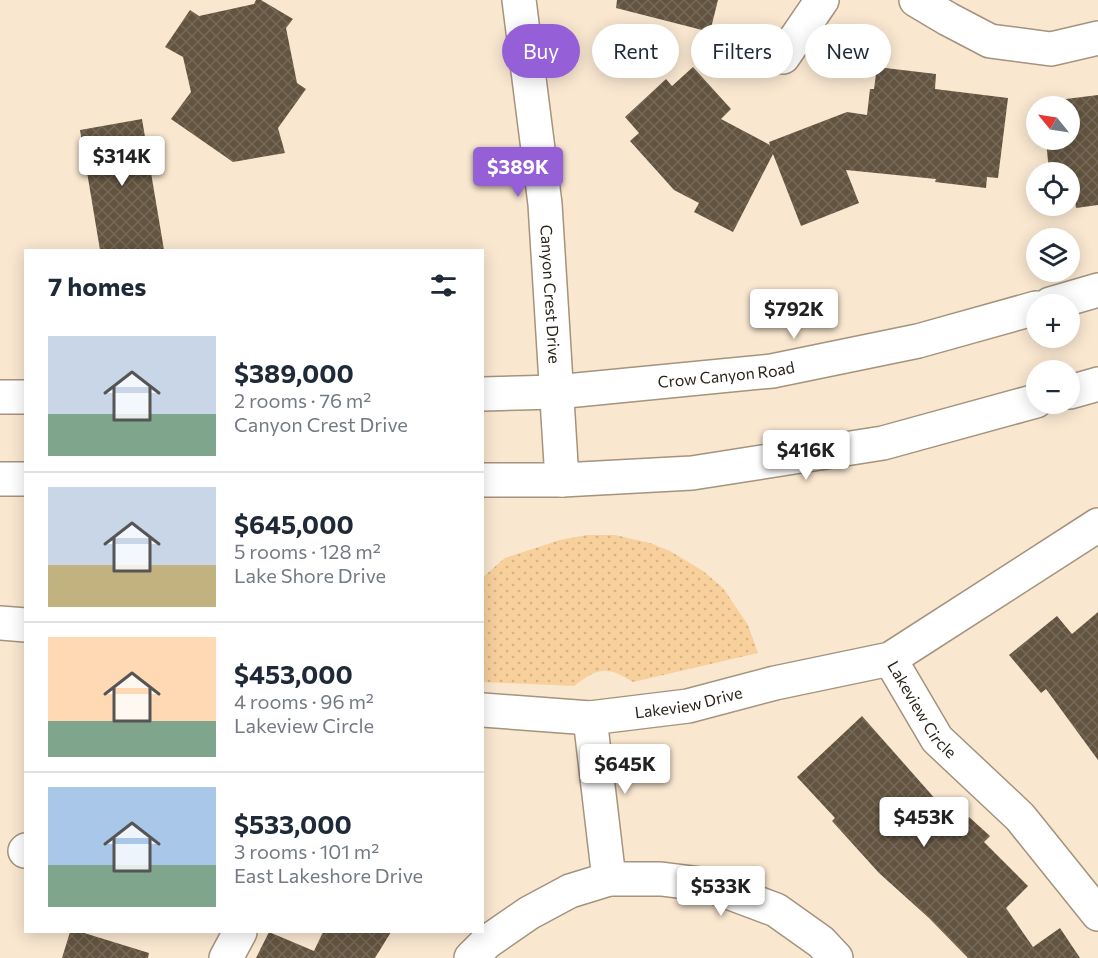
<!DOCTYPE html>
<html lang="en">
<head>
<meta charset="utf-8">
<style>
  body { margin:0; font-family:Commissioner,sans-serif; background:#f6f6f7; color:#1f2937; height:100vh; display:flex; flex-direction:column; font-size:22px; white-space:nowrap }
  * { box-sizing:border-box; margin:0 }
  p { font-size:20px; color:#747a83 }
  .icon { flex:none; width:33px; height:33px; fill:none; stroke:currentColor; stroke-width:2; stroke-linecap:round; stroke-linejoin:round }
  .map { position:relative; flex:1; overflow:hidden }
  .side { position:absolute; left:24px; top:249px; width:460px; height:684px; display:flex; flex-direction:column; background:#fff; border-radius:0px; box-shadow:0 3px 15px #0003 }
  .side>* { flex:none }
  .top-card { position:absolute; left:502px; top:24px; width:506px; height:54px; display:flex; gap:12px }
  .needle { width:39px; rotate:300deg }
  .fabs { position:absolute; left:1026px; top:96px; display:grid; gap:12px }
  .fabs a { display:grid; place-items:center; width:54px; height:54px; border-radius:50%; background:#fff; box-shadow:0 3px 15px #0003; font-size:30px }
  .price { position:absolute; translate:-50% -51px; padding:0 14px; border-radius:6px; background:#fff; color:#222; font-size:20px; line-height:39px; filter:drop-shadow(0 2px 3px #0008) }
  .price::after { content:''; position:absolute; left:50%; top:36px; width:18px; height:14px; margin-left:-9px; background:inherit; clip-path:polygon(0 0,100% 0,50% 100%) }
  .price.on { background:#945fd7; color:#fff }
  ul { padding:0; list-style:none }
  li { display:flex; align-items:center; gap:18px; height:150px; padding:0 24px }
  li+li { border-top:2px solid #e0e1e3 }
  li span { display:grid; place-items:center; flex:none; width:168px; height:120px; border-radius:0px; color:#555 }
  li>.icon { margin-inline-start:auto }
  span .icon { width:72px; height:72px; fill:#fffc; stroke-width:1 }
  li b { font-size:26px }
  h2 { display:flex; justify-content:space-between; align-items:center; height:72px; padding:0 24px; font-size:26px }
  .pill { padding:0 21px; border-radius:27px; background:#fff; box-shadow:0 3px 15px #0003; font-size:21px; line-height:54px }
  .pill.on { background:#945fd7; color:#fff }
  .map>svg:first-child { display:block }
  .green { fill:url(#green-dots) }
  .building { fill:url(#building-cross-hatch) }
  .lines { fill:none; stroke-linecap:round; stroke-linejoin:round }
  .minor-casing { stroke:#a4937d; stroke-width:36 }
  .major-casing { stroke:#a4937d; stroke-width:36 }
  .minor { stroke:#fff; stroke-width:33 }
  .major { stroke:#fff; stroke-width:33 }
  .labels { text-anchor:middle; stroke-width:6; stroke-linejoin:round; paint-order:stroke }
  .street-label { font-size:16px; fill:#2a241b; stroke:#fff }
</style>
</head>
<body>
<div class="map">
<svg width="1098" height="958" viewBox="0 0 1098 958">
  <defs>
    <pattern id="green-dots" width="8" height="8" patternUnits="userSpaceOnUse" patternTransform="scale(1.5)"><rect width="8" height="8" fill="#f8d09c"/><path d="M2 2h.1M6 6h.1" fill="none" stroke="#d5b286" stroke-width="1.8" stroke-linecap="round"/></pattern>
    <pattern id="building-cross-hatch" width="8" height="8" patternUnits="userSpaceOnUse" patternTransform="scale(1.5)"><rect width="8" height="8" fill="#635440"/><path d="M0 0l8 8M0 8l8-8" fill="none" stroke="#756959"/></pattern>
  </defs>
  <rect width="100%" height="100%" fill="#f9e7d0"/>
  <path class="green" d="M 587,535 L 615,535 L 650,543 L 670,551 L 703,571 L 723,588 L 748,625 L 758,653 L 633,682 C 607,666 599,667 574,686 L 483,682 L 483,577 L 505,558 L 560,540 Z"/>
  <path class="building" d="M 256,0 L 261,0 L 293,19 L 286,28 L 297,83 L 306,89 L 278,128 L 285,153 L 233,162 L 171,119 L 191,92 L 183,57 L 165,47 L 190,10 L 199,16 L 254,4 Z
    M 617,0 L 718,0 L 710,32 L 616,8 Z
    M 693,67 L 731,109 L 721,119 L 770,145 L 769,142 L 847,112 L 867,115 L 870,89 L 874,89 L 877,67 L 936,74 L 935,89 L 1008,98 L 998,178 L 987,177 L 986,188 L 935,182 L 936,179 L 846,170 L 859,203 L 801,226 L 773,154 L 733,232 L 694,212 L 699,203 L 674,190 L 630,141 L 639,133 L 625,117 L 666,79 L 672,86 Z
    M 1098,95 L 1098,205 L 1076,208 L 1073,184 L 1070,185 L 1070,172 L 1049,172 L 1046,140 L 1070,140 L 1070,106 L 1042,106 L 1042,102 Z
    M 142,119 L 164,250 L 100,250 L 80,130 Z
    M 1098,612 L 1098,760 L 1046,689 L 1041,693 L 1009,655 L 1057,616 L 1072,634 Z
    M 862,716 L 960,827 L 969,817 L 990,836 L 984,842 L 1028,886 L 1006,908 L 1033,947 L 1060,928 L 1080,958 L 968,958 L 929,918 L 879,873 L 832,821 L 835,818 L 797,777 Z
    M 70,932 L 81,932 L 149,953 L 148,958 L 62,958 Z
    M 269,932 L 314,951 L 323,932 L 391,932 L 375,958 L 256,958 Z"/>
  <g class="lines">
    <defs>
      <g id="minor">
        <path id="s1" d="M 519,0 L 545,204 L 562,480"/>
        <path d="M 916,0 L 948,19 L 990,41 L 1051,49 L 1098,38"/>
        <path d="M 783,57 L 822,0"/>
        <path d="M 0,623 L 26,625"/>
        <path id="s2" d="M 890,659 L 937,739 L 1020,817 L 1098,914"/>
        <path id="s3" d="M 483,710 L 590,718 L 688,706 L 775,683 L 890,659 L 1098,525"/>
        <path d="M 590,718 L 609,879"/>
        <path d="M 25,851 L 26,850"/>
        <path d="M 226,958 L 240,932"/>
        <path d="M 471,958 L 487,942 L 529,913 L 570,891 L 609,879 L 661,879 L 709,885 L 776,910 L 821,942 L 836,958"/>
      </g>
      <g id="major">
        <path d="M 1050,304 L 1098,290"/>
        <path d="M 1070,392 L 1098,384"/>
        <path id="s4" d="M 483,394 L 556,392 L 772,371 L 918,341 L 1036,308"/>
        <path d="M 0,397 L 26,397"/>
        <path d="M 0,479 L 26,479"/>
        <path d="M 483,480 L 562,480 L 692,473 L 883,443 L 1036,401"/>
      </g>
    </defs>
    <use href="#minor" class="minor-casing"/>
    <use href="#major" class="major-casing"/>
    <use href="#minor" class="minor"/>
    <use href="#major" class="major"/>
  </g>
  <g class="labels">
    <g class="street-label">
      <text dy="6" stroke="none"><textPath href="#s1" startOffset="296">Canyon Crest Drive</textPath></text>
      <text dy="6" stroke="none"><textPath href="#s4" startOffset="244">Crow Canyon Road</textPath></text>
      <text dy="6" stroke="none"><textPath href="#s3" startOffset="207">Lakeview Drive</textPath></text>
      <text dy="6" stroke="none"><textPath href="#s2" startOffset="60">Lakeview Circle</textPath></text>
    </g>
  </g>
</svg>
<div class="fabs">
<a><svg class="needle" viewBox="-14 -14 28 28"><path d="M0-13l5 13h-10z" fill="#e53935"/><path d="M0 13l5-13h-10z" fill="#747a83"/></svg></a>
<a><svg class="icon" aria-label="locate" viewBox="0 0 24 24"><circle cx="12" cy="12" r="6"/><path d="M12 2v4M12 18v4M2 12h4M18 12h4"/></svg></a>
<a><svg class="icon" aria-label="layers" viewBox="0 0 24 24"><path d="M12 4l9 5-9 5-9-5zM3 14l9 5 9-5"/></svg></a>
<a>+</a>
<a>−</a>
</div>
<b class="price" style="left:122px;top:187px">$314K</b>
<b class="price on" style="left:518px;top:198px">$389K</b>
<b class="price" style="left:794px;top:340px">$792K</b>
<b class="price" style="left:806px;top:481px">$416K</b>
<b class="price" style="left:625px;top:795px">$645K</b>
<b class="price" style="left:924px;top:848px">$453K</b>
<b class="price" style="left:721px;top:917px">$533K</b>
<div class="top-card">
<a class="pill on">Buy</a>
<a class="pill">Rent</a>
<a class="pill">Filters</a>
<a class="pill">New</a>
</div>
<section class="side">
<h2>7 homes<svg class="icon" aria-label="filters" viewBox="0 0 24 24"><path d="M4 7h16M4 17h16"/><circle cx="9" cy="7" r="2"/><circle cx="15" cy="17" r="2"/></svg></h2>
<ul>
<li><span style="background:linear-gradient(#c9d6e8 65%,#7fa58c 0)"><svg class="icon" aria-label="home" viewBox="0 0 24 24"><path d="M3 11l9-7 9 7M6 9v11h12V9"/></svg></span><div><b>$389,000</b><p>2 rooms · 76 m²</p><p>Canyon Crest Drive</p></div></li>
<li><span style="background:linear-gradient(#c9d6e8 65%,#c2b280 0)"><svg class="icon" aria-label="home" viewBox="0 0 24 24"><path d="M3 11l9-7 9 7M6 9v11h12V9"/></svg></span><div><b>$645,000</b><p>5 rooms · 128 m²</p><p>Lake Shore Drive</p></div></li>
<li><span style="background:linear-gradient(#ffd9b3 70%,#7fa58c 0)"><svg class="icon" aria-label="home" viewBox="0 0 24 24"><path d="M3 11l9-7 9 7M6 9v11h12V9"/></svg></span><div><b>$453,000</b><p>4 rooms · 96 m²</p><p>Lakeview Circle</p></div></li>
<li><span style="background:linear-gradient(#a9c7e8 65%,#7fa58c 0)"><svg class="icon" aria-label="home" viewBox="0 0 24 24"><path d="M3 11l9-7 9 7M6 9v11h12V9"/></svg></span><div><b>$533,000</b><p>3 rooms · 101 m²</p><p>East Lakeshore Drive</p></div></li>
</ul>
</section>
</div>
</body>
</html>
